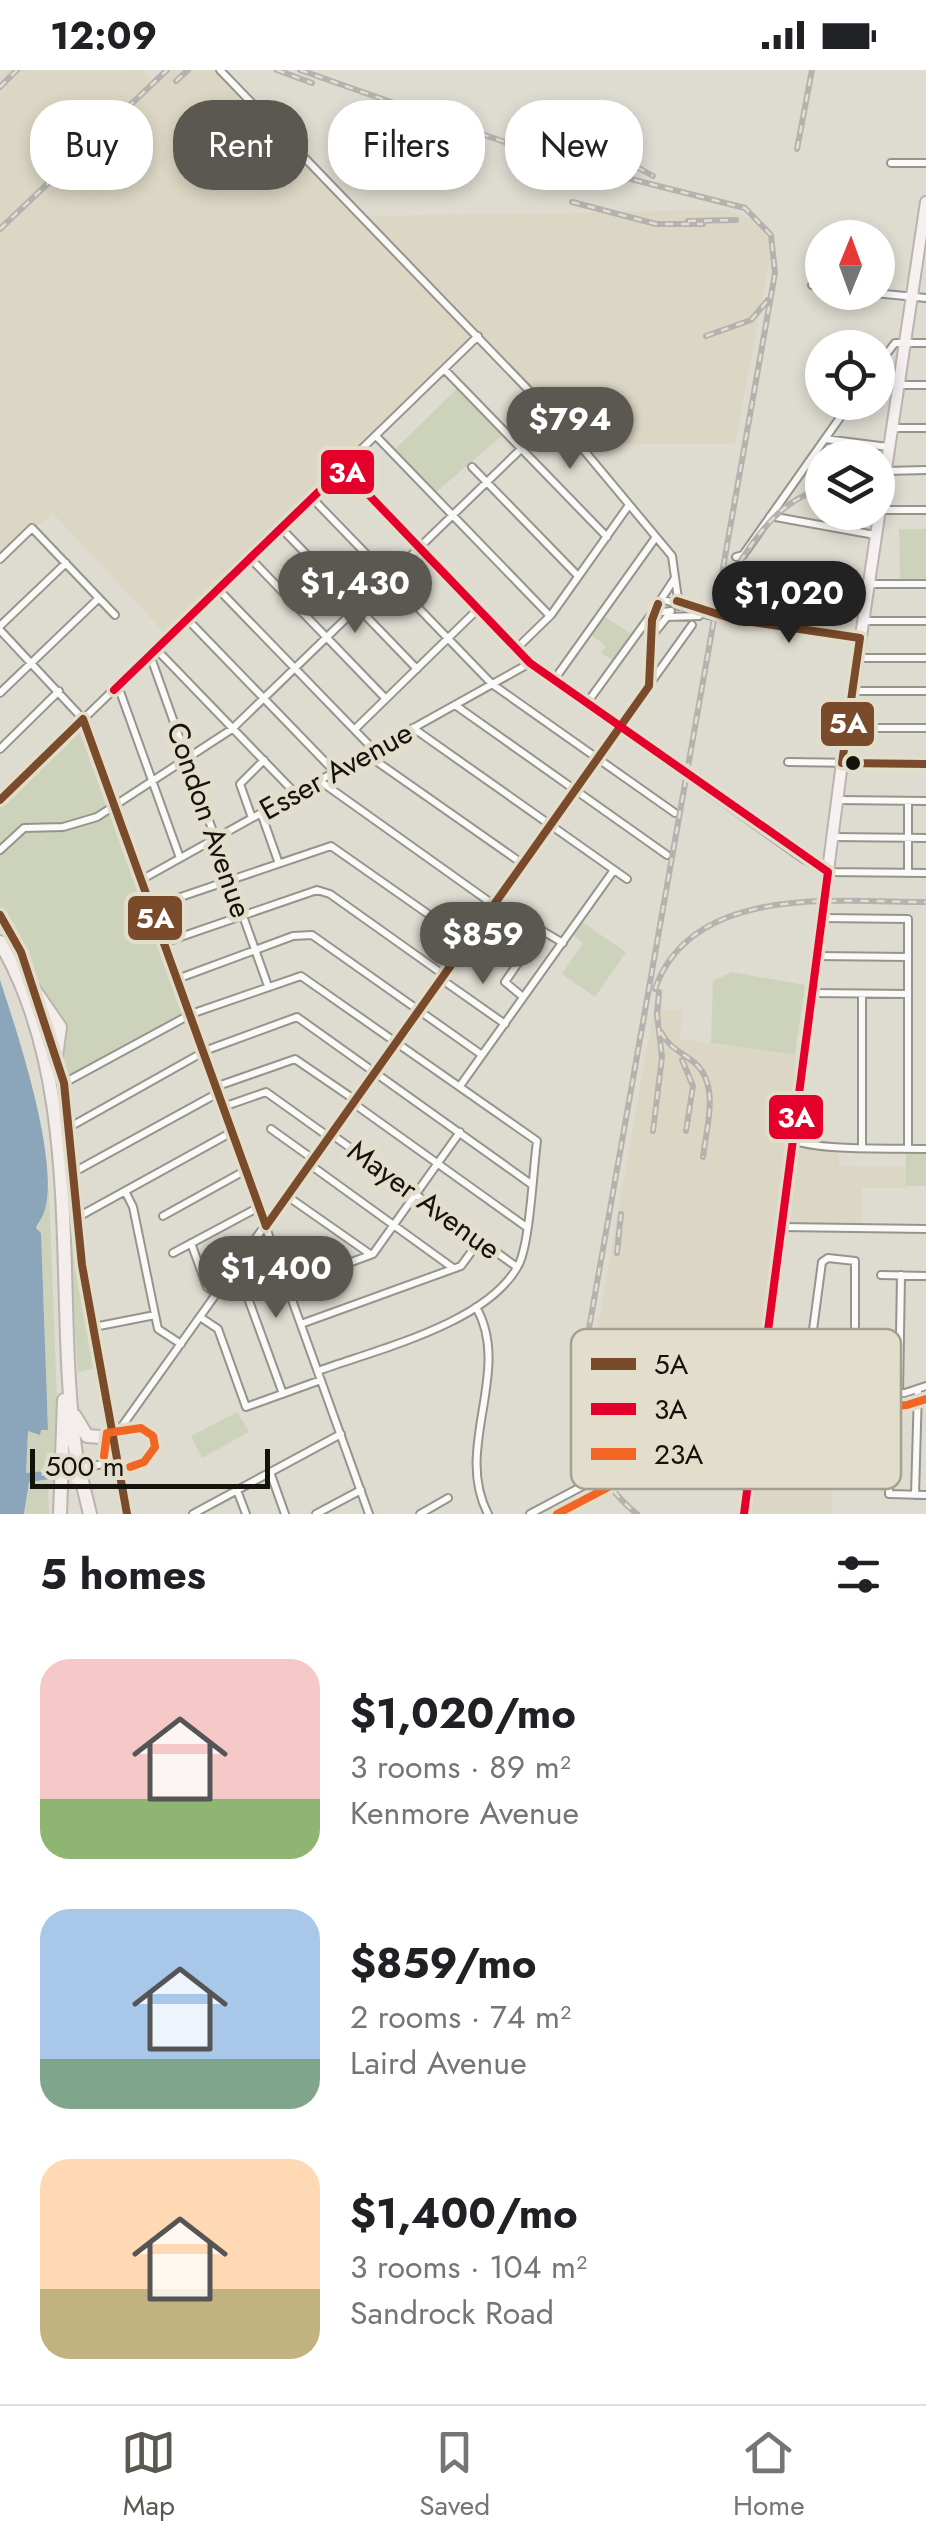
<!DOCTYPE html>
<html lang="en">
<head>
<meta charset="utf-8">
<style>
  body { margin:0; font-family:Jost,sans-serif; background:#f6f6f6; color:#202124; height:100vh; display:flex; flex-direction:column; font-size:38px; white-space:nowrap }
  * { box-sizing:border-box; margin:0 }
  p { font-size:32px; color:#757577 }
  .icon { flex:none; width:55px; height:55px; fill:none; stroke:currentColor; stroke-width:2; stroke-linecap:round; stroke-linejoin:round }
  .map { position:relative; height:1444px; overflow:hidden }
  .side { display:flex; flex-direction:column; background:#fff; flex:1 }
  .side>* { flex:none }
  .banner { position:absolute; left:30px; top:30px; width:868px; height:90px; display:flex; gap:20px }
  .needle { width:65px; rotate:1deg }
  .controls { position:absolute; left:805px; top:150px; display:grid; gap:20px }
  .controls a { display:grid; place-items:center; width:90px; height:90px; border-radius:50%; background:#fff; box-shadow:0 5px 15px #0003; font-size:50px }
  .scale { position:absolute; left:30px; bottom:25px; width:240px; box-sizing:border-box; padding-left:10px; border:5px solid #13120b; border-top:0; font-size:28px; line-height:35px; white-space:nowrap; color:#13120b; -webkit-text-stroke:8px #e3decc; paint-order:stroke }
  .price { position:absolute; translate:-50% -85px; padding:0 22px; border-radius:35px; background:#5a5850; color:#fff; font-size:32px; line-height:65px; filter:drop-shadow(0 2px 5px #0008) }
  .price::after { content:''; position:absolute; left:50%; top:60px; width:30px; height:22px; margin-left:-15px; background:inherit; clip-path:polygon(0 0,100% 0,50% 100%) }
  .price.selected { background:#222; color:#fff }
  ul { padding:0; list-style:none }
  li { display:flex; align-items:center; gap:30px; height:250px; padding:0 40px }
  li span { display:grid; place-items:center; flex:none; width:280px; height:200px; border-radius:30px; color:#555 }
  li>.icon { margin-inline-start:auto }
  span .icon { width:120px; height:120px; fill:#fffc; stroke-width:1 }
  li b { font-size:42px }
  h2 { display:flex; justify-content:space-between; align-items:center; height:120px; padding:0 40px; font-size:42px }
  .chip { padding:0 35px; border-radius:40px; background:#fff; box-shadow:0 5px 15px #0003; font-size:35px; line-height:90px }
  .chip.selected { background:#5a5850; color:#fff }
  .status { display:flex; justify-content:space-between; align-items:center; height:70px; padding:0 50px; background:#fff; direction:ltr }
  .status svg { height:28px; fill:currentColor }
  .tabs { display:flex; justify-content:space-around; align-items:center; height:140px; border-top:2px solid #e0e0e0; background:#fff; font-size:28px; color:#757577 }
  .tabs a { display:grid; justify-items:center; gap:5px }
  .tabs .selected { color:#5a5850 }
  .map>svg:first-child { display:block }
  .built { fill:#dcd7c4 }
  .green { fill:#cdd3bb }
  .water { fill:#8ba5bb }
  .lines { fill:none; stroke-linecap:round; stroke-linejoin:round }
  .minor-casing { stroke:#96958d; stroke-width:10 }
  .major-casing { stroke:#bbb3ae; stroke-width:14 }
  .highway-casing { stroke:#bbb3ae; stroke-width:16 }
  .minor { stroke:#fafaf8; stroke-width:6 }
  .major { stroke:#f6f1f0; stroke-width:10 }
  .highway { stroke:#f3edeb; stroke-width:12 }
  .rail-casing { stroke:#b4b2b0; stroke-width:6 }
  .rail { stroke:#e3decc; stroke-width:2.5; stroke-dasharray:8; stroke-linecap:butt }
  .major-bridge-casing { stroke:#bbb3ae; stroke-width:14; stroke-linecap:butt }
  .highway-bridge-casing { stroke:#bbb3ae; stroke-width:16; stroke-linecap:butt }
  .major-bridge { stroke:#f6f1f0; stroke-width:10 }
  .highway-bridge { stroke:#f3edeb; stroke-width:12 }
  .bus-1-casing { stroke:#e3decc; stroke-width:15 }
  .bus-2-casing { stroke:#e3decc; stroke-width:15 }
  .bus-3-casing { stroke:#e3decc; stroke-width:15 }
  .bus-1 { stroke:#7a4b2a; stroke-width:8 }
  .bus-2 { stroke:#e4002b; stroke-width:8 }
  .bus-3 { stroke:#f26522; stroke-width:8 }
  .bus-dot { fill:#13120b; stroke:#e3decc; stroke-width:4 }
  .labels { text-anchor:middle; stroke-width:10; stroke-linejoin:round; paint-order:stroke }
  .street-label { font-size:30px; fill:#13120b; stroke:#e3decc }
  .key { fill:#e3decc; stroke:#a5a192; stroke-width:2.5 }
  .key-label { font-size:28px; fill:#13120b }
  .line-badge { stroke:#e3decc; stroke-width:4 }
  .badge-label { font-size:28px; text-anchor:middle; font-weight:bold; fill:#fff }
</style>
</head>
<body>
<div class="status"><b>12:09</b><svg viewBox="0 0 49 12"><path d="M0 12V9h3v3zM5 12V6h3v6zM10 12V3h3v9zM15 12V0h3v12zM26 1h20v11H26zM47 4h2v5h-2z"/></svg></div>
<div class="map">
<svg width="926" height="1444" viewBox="0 0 926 1444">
  <rect width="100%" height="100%" fill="#dedbd1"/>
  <path class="built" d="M 7,0 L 142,0 L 152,10 L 163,0 L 214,0 L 478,266 L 168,567 L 53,443 L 37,457 L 32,454 L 0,484 L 0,7 Z
    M 726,140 L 755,151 L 766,163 L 772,178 L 735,374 L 584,374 L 366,146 Z
    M 656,926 L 663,927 L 663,940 L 683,940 L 680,969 L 799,986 L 761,1277 L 635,1260 L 630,1288 L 593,1283 Z
    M 796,1079 L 839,1080 L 839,1096 L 906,1097 L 906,1118 L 862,1118 L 862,1154 L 786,1153 Z
    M 833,1331 L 832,1444 L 748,1444 L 762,1354 Z"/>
  <path class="green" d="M 457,319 L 503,365 L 435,423 L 394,380 Z
    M 899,459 L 926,459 L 926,509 L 900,509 Z
    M 604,546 L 631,564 L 612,590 L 601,583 L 606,576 L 591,565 Z
    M 81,658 L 186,941 L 67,1006 L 18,867 L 0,839 L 0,734 Z
    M 582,852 L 626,882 L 595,927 L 562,904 L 583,873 L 573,865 Z
    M 732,902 L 805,915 L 795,985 L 711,973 L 713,911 Z
    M 57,1001 L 100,1297 L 78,1302 Z
    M 906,1082 L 926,1082 L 926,1116 L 906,1116 Z
    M 45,1120 L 49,1120 L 59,1384 L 71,1405 L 48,1417 L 49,1444 L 25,1444 L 30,1405 L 26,1404 L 28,1361 L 48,1359 L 41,1163 L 37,1158 L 43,1146 Z
    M 237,1342 L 249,1362 L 202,1388 L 191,1366 Z"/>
  <path class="water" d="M 0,910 C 16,959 63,1098 43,1145 C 41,1150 38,1153 36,1158 L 41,1163 L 48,1360 L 41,1360 L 40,1365 L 28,1361 L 26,1403 L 65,1399 L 64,1407 L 29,1412 L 24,1444 L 0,1444 Z"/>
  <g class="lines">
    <defs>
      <path id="minor" d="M 220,0 L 567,360 L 672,486 L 679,536
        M 891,93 L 926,93
        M 812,215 L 822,216
        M 864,222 L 926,228
        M 878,295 L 895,273 L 926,273
        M 445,300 L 607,467
        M 898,315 L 926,315
        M 892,358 L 926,358
        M 376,366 L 550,546
        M 825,369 L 888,377
        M 472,397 L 578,506
        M 343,398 L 530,593 L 802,788 L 828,802 L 926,803
        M 886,401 L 926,400
        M 312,428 L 492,614 L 675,743
        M 880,440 L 926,440
        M 770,446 L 875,465
        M 281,458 L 417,599
        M 736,487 L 743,485 L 851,332
        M 250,488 L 386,629
        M 0,489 L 32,458 L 115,545
        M 868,514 L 926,514
        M 218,519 L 374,680
        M 662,529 L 708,545 L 860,568
        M 671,541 L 662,542 L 658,534 L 675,508
        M 187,549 L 335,702
        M 863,551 L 926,551
        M 0,556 L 66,493
        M 0,560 L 83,649 L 369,1444
        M 654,563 L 667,547 L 699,546
        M 156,579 L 296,724
        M 516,579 L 551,545 L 629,435
        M 150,585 L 268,916
        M 857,588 L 926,588
        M 554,610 L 656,467
        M 649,615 L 692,555
        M 118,616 L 180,788
        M 852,621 L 926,621
        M 0,623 L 99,528
        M 587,633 L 653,542
        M 455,635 L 667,785
        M 413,658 L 627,809
        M 847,658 L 926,658
        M 355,659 L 478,539
        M 0,679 L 59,621
        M 366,684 L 523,794
        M 788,692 L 926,694
        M 320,711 L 494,835
        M 0,730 L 478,266
        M 838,730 L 926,731
        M 908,731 L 908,803
        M 261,743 L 278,791
        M 252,748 L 240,714 L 264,690
        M 834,767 L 926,768
        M 0,780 L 24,758 L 63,757 L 97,747 L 232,659 L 555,346
        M 141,810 L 530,593
        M 151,837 L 331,776 L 468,872
        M 822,848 L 908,849 L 908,1077
        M 163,873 L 317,820 L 330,824 L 444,905
        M 818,886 L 908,887
        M 177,909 L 293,866 L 312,865 L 482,985
        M 441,909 L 505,954
        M 813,923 L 908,924
        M 862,924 L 862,1076
        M 523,927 L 505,912 L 541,860 L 563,873
        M 64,1013 L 191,944 L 301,906 L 537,1071 C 533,1100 530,1171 519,1194 C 489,1253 378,1279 318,1301
        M 460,1016 L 614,800
        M 215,1017 L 295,989 L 355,1030
        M 353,1033 L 525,1156
        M 223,1037 L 266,1022 L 329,1067
        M 68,1058 L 207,980 L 297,947 L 531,1114
        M 271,1059 L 313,1089
        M 331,1064 L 517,1197
        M 793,1070 C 820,1081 893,1078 926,1079
        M 309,1094 L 453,1198
        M 74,1102 L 218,1023
        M 125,1121 L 133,1137 L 158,1259 L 181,1274
        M 287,1126 L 370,1184
        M 163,1146 L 246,1100
        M 78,1147 L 232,1062
        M 782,1157 L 926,1159
        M 191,1173 L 207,1217 L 217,1224
        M 173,1183 L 259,1137
        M 881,1205 L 926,1206
        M 228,1208 L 245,1220 L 283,1324
        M 287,1216 L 373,1184 L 460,1062
        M 476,1237 C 513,1301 453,1378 488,1444
        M 200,1247 L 218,1259 L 246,1337 L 321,1310
        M 301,1254 L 461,1196 L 480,1170
        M 94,1257 L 155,1245
        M 635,1264 L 765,1281
        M 891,1324 L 889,1424 L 926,1425
        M 899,1324 L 901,1205
        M 803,1335 L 822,1192 L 828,1188 L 855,1191 L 855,1325
        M 115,1366 L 649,616 L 652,550 L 658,534
        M 711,1368 L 718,1315
        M 666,1385 L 676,1309
        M 622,1397 L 633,1304 L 759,1320
        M 73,1399 L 116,1392
        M 270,1402 L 285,1444
        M 237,1420 L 246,1444
        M 915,1425 L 918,1320
        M 193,1444 L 341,1364
        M 316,1444 L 361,1420
        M 420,1444 L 448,1428
        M 530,1444 L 615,1399 L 666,1386 L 818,1329 L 905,1323 L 926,1316"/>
      <path id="major" d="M 0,845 L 18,876 L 54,983
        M 58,995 L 64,1013 L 82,1195 L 127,1444
        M 744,1444 L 842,693 L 926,132"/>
      <path id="highway" d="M 0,872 C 88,1022 52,1226 77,1392
        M 33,918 L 60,957 L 55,994
        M 75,1346 L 87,1366 L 114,1368
        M 81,1407 L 90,1444
        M 60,1444 L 64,1330"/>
    </defs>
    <use href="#minor" class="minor-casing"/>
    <use href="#major" class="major-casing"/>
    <use href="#highway" class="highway-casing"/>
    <use href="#minor" class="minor"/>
    <use href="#major" class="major"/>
    <use href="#highway" class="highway"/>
    <defs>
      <path id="rail" d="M 277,0 L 312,13
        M 300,0 L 556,90 L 745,138 L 771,165 L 775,203 L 588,1264
        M 176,11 L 188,0
        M 0,17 L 17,0
        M 588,57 L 626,91 L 653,106
        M 797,79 L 812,0
        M 572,132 L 656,154 L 703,154
        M 688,151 L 736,150
        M 0,159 L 167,0
        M 706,266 L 751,250 L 768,230
        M 726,520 C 741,484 781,424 822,421
        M 655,919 C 692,813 839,832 926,832
        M 661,962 C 669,978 683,983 696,994 C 720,1017 706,1059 703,1087
        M 682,990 L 693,1016 L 686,1061
        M 653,1061 L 662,987 L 657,944 L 659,922
        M 617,1183 L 621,1144
        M 583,1301 C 577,1357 592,1408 637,1444"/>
    </defs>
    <use href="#rail" class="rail-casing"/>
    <use href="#rail" class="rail"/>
    <defs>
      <path id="major-bridge" d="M 54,984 L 58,995"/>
      <path id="highway-bridge" d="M 73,1392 L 77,1408"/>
    </defs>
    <use href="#major-bridge" class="major-bridge-casing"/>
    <use href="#highway-bridge" class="highway-bridge-casing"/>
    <use href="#major-bridge" class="major-bridge"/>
    <use href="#highway-bridge" class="highway-bridge"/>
    <defs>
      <path id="bus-1" d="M 677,531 L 733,549 L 860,568 L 842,693 L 926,694
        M 0,730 L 83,649 L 266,1156
        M 0,845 L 21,882 L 64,1013 L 82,1195 L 127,1444
        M 266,1156 L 649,616 L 652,550 L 658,534"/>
      <path id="bus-2" d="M 114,620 L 343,398 L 530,593 L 828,802 L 744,1444"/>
      <path id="bus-3" d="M 104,1386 L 107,1363 L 141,1358 L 153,1366 L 155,1377 L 144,1392 L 130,1397
        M 557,1444 L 620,1411 L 670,1398 L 821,1341 L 907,1335 L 926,1329"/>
    </defs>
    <use href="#bus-1" class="bus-1-casing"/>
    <use href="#bus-2" class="bus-2-casing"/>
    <use href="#bus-3" class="bus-3-casing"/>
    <use href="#bus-1" class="bus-1"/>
    <use href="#bus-2" class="bus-2"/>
    <use href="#bus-3" class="bus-3"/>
  </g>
  <circle class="bus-dot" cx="853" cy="693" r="9"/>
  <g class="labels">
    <g class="street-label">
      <text transform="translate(336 701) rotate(-29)" y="10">Esser Avenue</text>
      <text transform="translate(209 750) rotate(71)" y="10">Condon Avenue</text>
      <text transform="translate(424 1130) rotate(36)" y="10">Mayer Avenue</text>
    </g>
  </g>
  <rect x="571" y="1259" width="330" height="160" rx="15" class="key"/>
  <rect x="591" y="1288" width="45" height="12" fill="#7a4b2a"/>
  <rect x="591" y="1333" width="45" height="12" fill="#e4002b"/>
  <rect x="591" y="1378" width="45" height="12" fill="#f26522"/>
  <g class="key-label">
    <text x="654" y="1304">5A</text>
    <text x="654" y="1349">3A</text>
    <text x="654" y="1394">23A</text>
  </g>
  <g class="line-badge">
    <rect x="319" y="378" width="57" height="48" rx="10" fill="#e4002b"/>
    <rect x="819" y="630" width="57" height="48" rx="10" fill="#7a4b2a"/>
    <rect x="126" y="824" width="58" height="48" rx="10" fill="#7a4b2a"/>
    <rect x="767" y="1023" width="58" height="48" rx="10" fill="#e4002b"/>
  </g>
  <g class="badge-label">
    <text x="347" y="412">3A</text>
    <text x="848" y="663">5A</text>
    <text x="155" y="858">5A</text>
    <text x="796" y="1057">3A</text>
  </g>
</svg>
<div class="controls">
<a><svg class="needle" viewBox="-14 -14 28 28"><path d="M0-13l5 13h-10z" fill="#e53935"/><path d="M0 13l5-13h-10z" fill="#757577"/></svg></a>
<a><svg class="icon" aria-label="locate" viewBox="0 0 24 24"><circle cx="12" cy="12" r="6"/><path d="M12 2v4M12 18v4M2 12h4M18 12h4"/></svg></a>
<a><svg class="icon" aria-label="layers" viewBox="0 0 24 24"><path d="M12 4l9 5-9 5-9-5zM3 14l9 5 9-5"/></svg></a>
</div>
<div class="scale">500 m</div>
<b class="price" style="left:570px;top:402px">$794</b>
<b class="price" style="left:355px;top:566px">$1,430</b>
<b class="price selected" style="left:789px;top:576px">$1,020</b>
<b class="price" style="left:483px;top:917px">$859</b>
<b class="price" style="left:276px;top:1251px">$1,400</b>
<div class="banner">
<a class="chip">Buy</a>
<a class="chip selected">Rent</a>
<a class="chip">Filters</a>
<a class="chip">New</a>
</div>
</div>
<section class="side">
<h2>5 homes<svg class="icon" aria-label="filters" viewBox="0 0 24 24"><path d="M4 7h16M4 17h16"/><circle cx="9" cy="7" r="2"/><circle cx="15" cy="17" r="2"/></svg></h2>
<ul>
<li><span style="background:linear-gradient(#f6c9c9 70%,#8fb573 0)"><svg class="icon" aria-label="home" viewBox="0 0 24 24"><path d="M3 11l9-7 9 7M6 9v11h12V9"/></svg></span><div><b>$1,020/mo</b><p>3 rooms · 89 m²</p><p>Kenmore Avenue</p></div></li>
<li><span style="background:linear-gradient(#a9c7e8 75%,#7fa58c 0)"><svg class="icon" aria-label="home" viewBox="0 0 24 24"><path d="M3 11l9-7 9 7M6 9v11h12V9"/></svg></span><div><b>$859/mo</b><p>2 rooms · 74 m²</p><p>Laird Avenue</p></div></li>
<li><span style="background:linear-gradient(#ffd9b3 65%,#c2b280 0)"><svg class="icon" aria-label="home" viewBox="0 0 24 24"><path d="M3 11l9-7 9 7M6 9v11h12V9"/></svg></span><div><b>$1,400/mo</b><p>3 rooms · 104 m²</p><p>Sandrock Road</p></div></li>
</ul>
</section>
<nav class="tabs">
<a class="selected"><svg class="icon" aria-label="map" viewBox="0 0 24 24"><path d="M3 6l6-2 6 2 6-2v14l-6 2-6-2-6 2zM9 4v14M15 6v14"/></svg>Map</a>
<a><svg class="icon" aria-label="saved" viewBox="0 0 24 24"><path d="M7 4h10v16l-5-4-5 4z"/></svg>Saved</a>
<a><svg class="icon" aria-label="home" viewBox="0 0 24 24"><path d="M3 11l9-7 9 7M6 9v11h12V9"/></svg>Home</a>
</nav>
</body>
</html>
